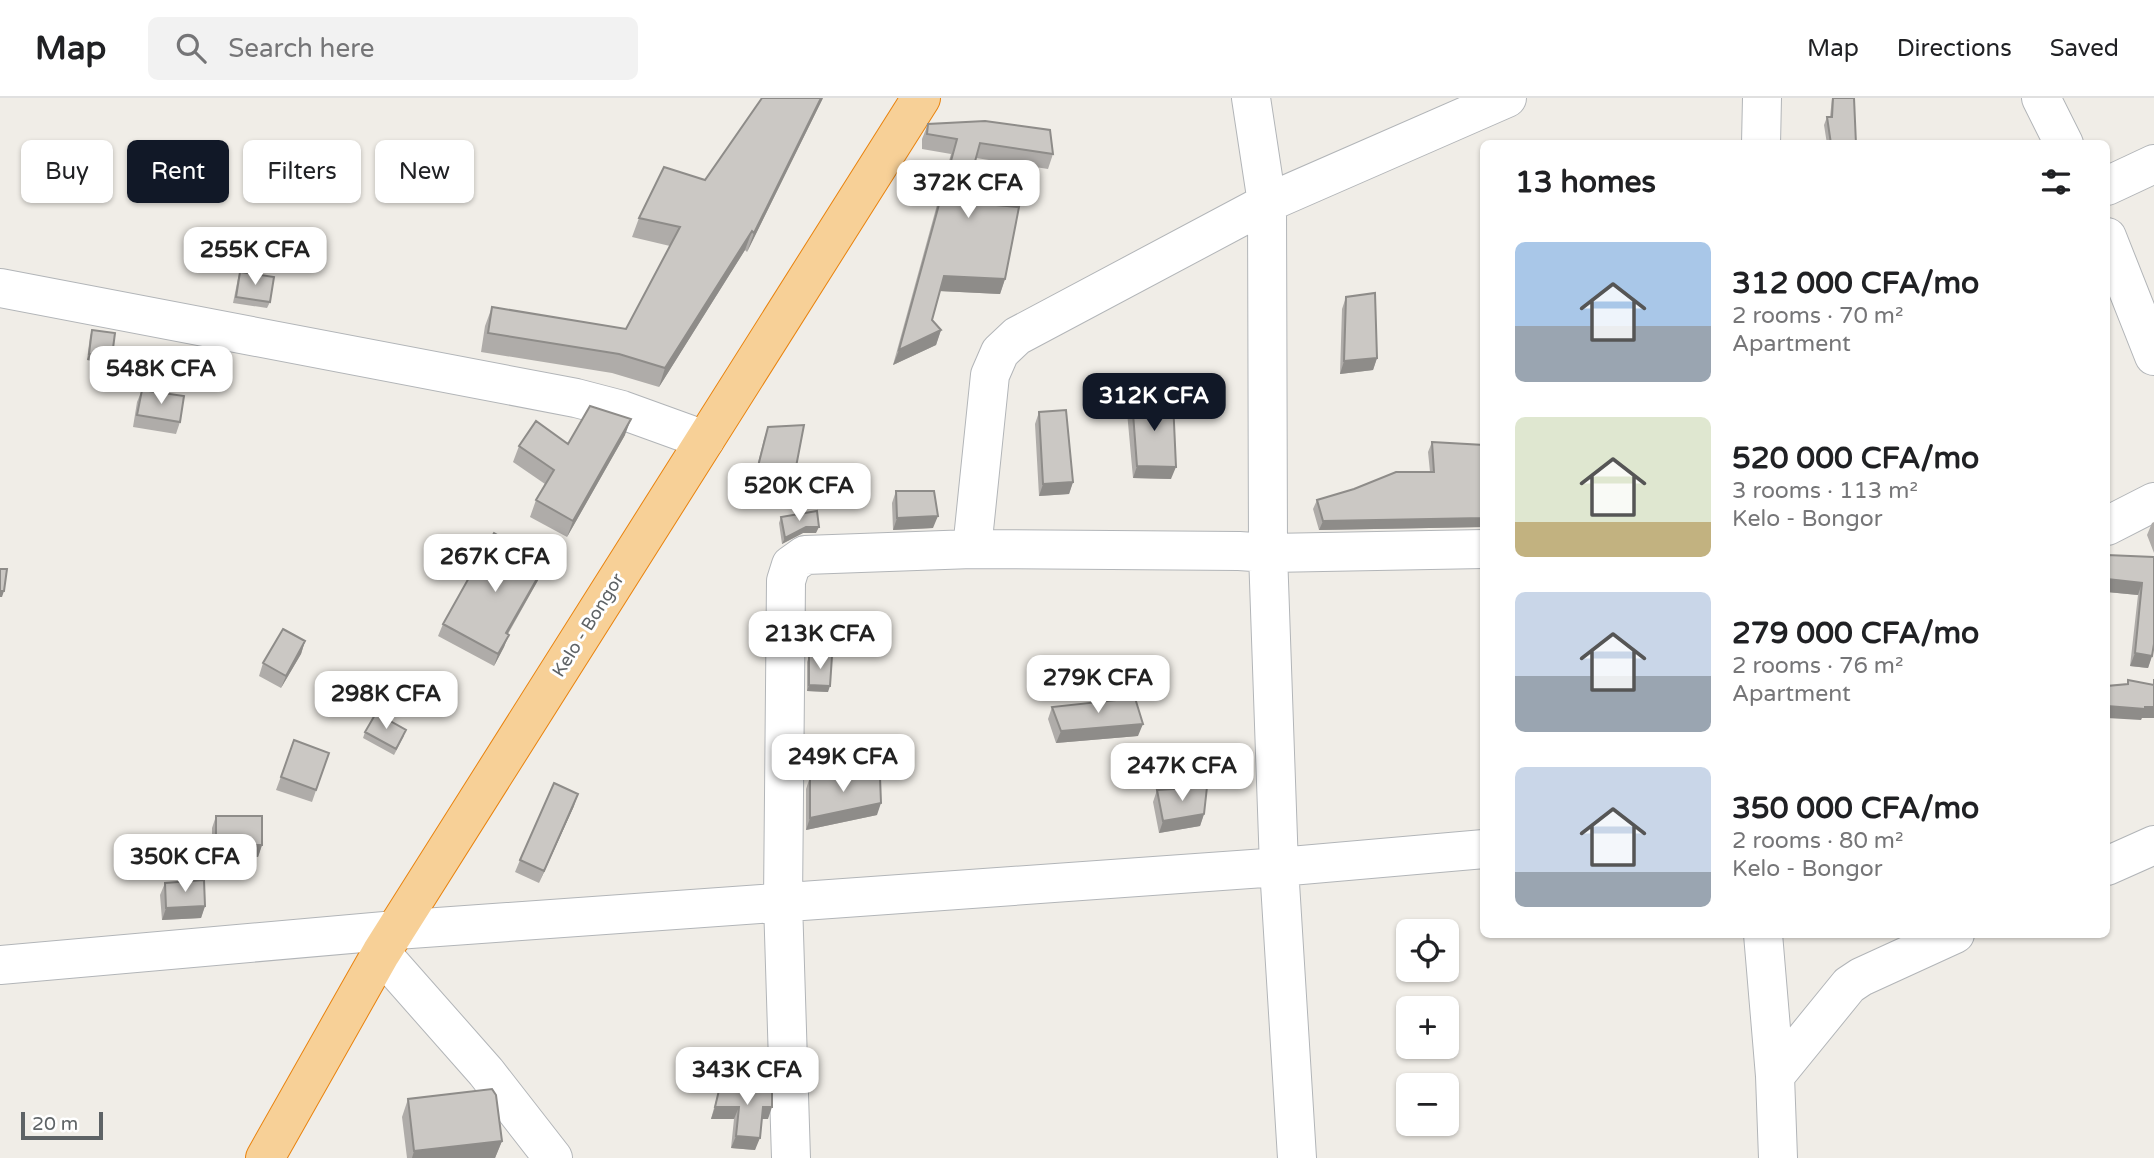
<!DOCTYPE html>
<html lang="en">
<head>
<meta charset="utf-8">
<style>
  body { margin:0; font-family:"Varela Round",sans-serif; background:#f2f2f2; color:#202124; height:100vh; display:flex; flex-direction:column; font-size:26px; white-space:nowrap }
  * { box-sizing:border-box; margin:0 }
  p { font-size:23px; color:#757577 }
  .icon { flex:none; width:38px; height:38px; fill:none; stroke:currentColor; stroke-width:2; stroke-linecap:round; stroke-linejoin:round }
  .map { position:relative; flex:1; overflow:hidden }
  .drawer { position:absolute; left:1480px; top:42px; width:630px; height:798px; display:flex; flex-direction:column; background:#fff; border-radius:10px; box-shadow:0 2px 5px #0004 }
  .drawer>* { flex:none }
  .top-card { position:absolute; left:21px; top:42px; width:665px; height:63px; display:flex; gap:14px }
  .tools { position:absolute; left:1396px; top:821px; display:grid; gap:14px }
  .tools a { display:grid; place-items:center; width:63px; height:63px; border-radius:10px; background:#fff; box-shadow:0 2px 5px #0004; font-size:35px }
  .scale { position:absolute; left:21px; bottom:18px; width:82px; box-sizing:border-box; padding-left:7px; border:4px solid #5e6366; border-top:0; font-size:19px; line-height:24px; white-space:nowrap; color:#5e6366; -webkit-text-stroke:5px #fff; paint-order:stroke }
  .price { position:absolute; translate:-50% -60px; padding:0 16px; border-radius:14px; background:#fff; color:#222; font-size:23px; line-height:46px; filter:drop-shadow(0 2px 4px #0008) }
  .price::after { content:''; position:absolute; left:50%; top:42px; width:21px; height:16px; margin-left:-10px; background:inherit; clip-path:polygon(0 0,100% 0,50% 100%) }
  .price.current { background:#111827; color:#fff }
  ul { padding:0; list-style:none }
  li { display:flex; align-items:center; gap:21px; height:175px; padding:0 35px }
  li span { display:grid; place-items:center; flex:none; width:196px; height:140px; border-radius:10px; color:#555 }
  li>.icon { margin-inline-start:auto }
  span .icon { width:84px; height:84px; fill:#fffc; stroke-width:1 }
  li b { font-size:30px }
  h2 { display:flex; justify-content:space-between; align-items:center; height:84px; padding:0 35px; font-size:30px }
  .tag { padding:0 24px; border-radius:10px; background:#fff; box-shadow:0 2px 5px #0004; font-size:24px; line-height:63px }
  .tag.current { background:#111827; color:#fff }
  header { display:flex; align-items:center; gap:42px; box-sizing:border-box; height:98px; padding:0 35px; background:#fff; border-bottom:2px solid #e0e0e0 }
  header strong { font-size:33px }
  nav { display:flex; gap:38px; margin-inline-start:auto; font-size:24px }
  .search { width:490px; height:63px; background:#f2f2f2; display:flex; align-items:center; gap:18px; box-sizing:border-box; padding:0 24px; border-radius:10px; color:#757577; font-size:26px }
  .map>svg:first-child { display:block }
  .lines { fill:none; stroke-linecap:round; stroke-linejoin:round }
  .minor-casing { stroke:#b2b5b8; stroke-width:40 }
  .highway-casing { stroke:#e9830e; stroke-width:40 }
  .minor { stroke:#fff; stroke-width:38 }
  .highway { stroke:#f7d097; stroke-width:38 }
  .wall { fill:#afaca9 }
  .shaded-wall { fill:#8e8c89 }
  .building { fill:#cbc8c4; stroke:#8e8c89; stroke-width:2 }
  .labels { text-anchor:middle; stroke-width:6; stroke-linejoin:round; paint-order:stroke }
  .street-label { font-size:18px; fill:#5e6366; stroke:#fff }
</style>
</head>
<body>
<header>
<strong>Map</strong>
<div class="search"><svg class="icon" aria-label="search" viewBox="0 0 24 24"><circle cx="10" cy="10" r="6"/><path d="M15 15l6 6"/></svg>Search here</div>
<nav><a>Map</a><a>Directions</a><a>Saved</a></nav>
</header>
<div class="map">
<svg width="2154" height="1060" viewBox="0 0 2154 1060">
  <rect width="100%" height="100%" fill="#f0ede7"/>
  <g class="lines">
    <defs>
      <path id="minor" d="M 1251,0 L 1267,105 L 1268,455 L 1279,769 L 1297,1060
        M 2041,0 L 2064,46
        M 1761,46 L 1762,0
        M 2107,88 L 2154,66
        M 2107,139 L 2154,258
        M 0,190 L 576,300 L 622,312 L 705,342
        M 2107,428 L 2154,404
        M 972,451 L 990,277 L 1000,254 L 1017,238 L 1267,105 L 1507,0
        M 2107,768 L 2154,747
        M 1763,836 L 1775,978 L 1778,1060
        M 381,855 L 486,974 L 553,1060
        M 0,867 L 396,832 L 1279,769 L 1484,751
        M 1775,978 L 1849,887 L 1861,879 L 1955,836
        M 791,1060 L 783,804 L 786,483 L 791,467 L 805,457 L 972,451 L 1239,453 L 1268,455 L 1484,451"/>
      <path id="highway" d="M 265,1060 L 381,855 L 921,0"/>
    </defs>
    <use href="#minor" class="minor-casing"/>
    <use href="#highway" class="highway-casing"/>
    <use href="#minor" class="minor"/>
    <use href="#highway" class="highway"/>
  </g>
  <path class="wall" d="M 823,0 L 747,154 L 745,152 L 659,289 L 612,275 L 481,254 L 485,228 L 492,209 L 626,231 L 670,148 L 632,139 L 639,120 L 705,82 Z
    M 1832,0 L 1854,0 L 1856,46 L 1827,46 L 1824,27 L 1827,19 L 1830,19 Z
    M 928,26 L 1053,56 L 1048,71 L 976,60 L 964,104 L 1005,181 L 1000,196 L 940,193 L 932,222 L 941,232 L 936,247 L 893,267 L 951,56 L 922,51 L 922,41 Z
    M 240,174 L 270,204 L 267,210 L 233,205 L 238,180 Z
    M 1346,199 L 1377,260 L 1373,272 L 1340,276 L 1342,211 Z
    M 92,232 L 112,258 L 110,265 L 87,262 L 90,238 Z
    M 142,292 L 180,324 L 176,336 L 133,329 L 137,304 Z
    M 1132,302 L 1171,381 L 1133,380 L 1127,314 Z
    M 1039,314 L 1073,384 L 1069,396 L 1039,398 L 1035,326 Z
    M 768,329 L 791,395 L 786,407 L 748,404 L 764,341 Z
    M 625,337 L 567,439 L 530,419 L 536,402 L 545,386 L 513,364 L 519,348 L 568,346 Z
    M 1432,344 L 1484,347 L 1484,429 L 1319,432 L 1313,411 L 1317,402 L 1430,374 L 1428,354 Z
    M 896,393 L 933,430 L 893,432 L 892,405 Z
    M 781,419 L 816,435 L 803,435 L 782,446 L 779,425 Z
    M 2154,424 L 2154,455 L 2147,437 L 2152,425 Z
    M 2154,459 L 2152,558 L 2148,570 L 2130,568 L 2138,497 L 2107,494 Z
    M 546,465 L 541,477 L 508,536 L 504,549 L 494,568 L 438,538 L 443,526 Z
    M 305,543 L 301,556 L 281,590 L 259,578 L 263,565 Z
    M 809,558 L 828,594 L 807,593 L 807,564 Z
    M 1052,609 L 1138,638 L 1056,645 L 1048,621 Z
    M 365,634 L 404,638 L 394,657 L 363,640 Z
    M 294,643 L 329,655 L 312,704 L 276,692 Z
    M 810,679 L 877,717 L 806,732 L 806,691 Z
    M 1157,692 L 1204,716 L 1200,728 L 1159,735 L 1153,704 Z
    M 574,708 L 539,785 L 515,774 L 520,762 Z
    M 216,718 L 262,747 L 258,759 L 212,759 L 212,730 Z
    M 165,785 L 205,808 L 201,820 L 162,822 L 160,797 Z
    M 720,988 L 768,1021 L 761,1021 L 755,1052 L 731,1050 L 734,1021 L 711,1021 Z
    M 408,1001 L 502,1043 L 495,1060 L 407,1060 L 402,1019 Z"/>
  <path class="shaded-wall" d="M 821,0 L 823,0 L 747,154 L 754,135 Z
    M 752,133 L 745,152 L 659,289 L 665,270 Z
    M 944,178 L 1005,181 L 1000,196 L 939,193 Z
    M 941,232 L 936,247 L 893,267 L 899,252 Z
    M 89,256 L 112,258 L 110,265 L 87,262 Z
    M 1377,260 L 1373,272 L 1340,276 L 1344,263 Z
    M 631,321 L 625,337 L 567,439 L 573,423 Z
    M 1137,368 L 1176,369 L 1171,381 L 1133,380 Z
    M 1073,384 L 1069,396 L 1039,398 L 1043,386 Z
    M 752,392 L 791,395 L 786,407 L 748,404 Z
    M 938,418 L 933,430 L 893,432 L 897,420 Z
    M 1484,420 L 1484,429 L 1319,432 L 1323,423 Z
    M 806,429 L 819,429 L 816,435 L 803,435 L 782,446 L 785,440 Z
    M 546,465 L 541,477 L 501,547 L 506,535 Z
    M 2107,481 L 2142,485 L 2138,497 L 2107,494 Z
    M 0,493 L 4,493 L 2,499 L 0,499 Z
    M 509,537 L 504,549 L 494,568 L 498,556 Z
    M 305,543 L 301,556 L 281,590 L 286,578 Z
    M 2135,555 L 2152,558 L 2148,570 L 2130,568 Z
    M 809,587 L 830,588 L 828,594 L 807,593 Z
    M 2107,608 L 2154,609 L 2154,620 L 2142,620 L 2141,622 L 2107,620 Z
    M 1143,626 L 1138,638 L 1056,645 L 1061,633 Z
    M 578,696 L 574,708 L 539,785 L 544,773 Z
    M 881,705 L 877,717 L 806,732 L 810,720 Z
    M 1204,716 L 1200,728 L 1159,735 L 1163,723 Z
    M 216,747 L 262,747 L 258,759 L 212,759 Z
    M 205,808 L 201,820 L 162,822 L 166,810 Z
    M 715,1009 L 739,1009 L 734,1021 L 711,1021 Z
    M 763,1009 L 772,1009 L 768,1021 L 758,1021 Z
    M 736,1038 L 760,1040 L 755,1052 L 731,1050 Z
    M 502,1043 L 495,1060 L 412,1060 L 414,1053 Z"/>
  <path class="building" d="M 762,0 L 821,0 L 754,135 L 752,133 L 665,270 L 619,256 L 488,235 L 492,209 L 626,231 L 680,129 L 639,120 L 664,69 L 705,82 Z
    M 1833,0 L 1854,0 L 1856,46 L 1831,46 L 1827,19 L 1832,19 Z
    M 985,23 L 1050,32 L 1053,56 L 980,45 L 964,104 L 1019,109 L 1005,181 L 944,178 L 932,222 L 941,232 L 899,252 L 957,41 L 927,36 L 928,26 Z
    M 240,174 L 274,179 L 270,204 L 236,199 Z
    M 1375,195 L 1377,260 L 1344,263 L 1346,199 Z
    M 92,232 L 115,235 L 112,258 L 89,256 Z
    M 142,292 L 184,298 L 180,324 L 137,317 Z
    M 1132,302 L 1173,303 L 1176,369 L 1137,368 Z
    M 590,308 L 631,321 L 573,423 L 536,402 L 554,372 L 519,348 L 536,323 L 568,346 Z
    M 1066,312 L 1073,384 L 1043,386 L 1039,314 Z
    M 804,327 L 791,395 L 752,392 L 768,329 Z
    M 1432,344 L 1484,347 L 1484,420 L 1323,423 L 1317,402 L 1354,391 L 1396,374 L 1434,374 Z
    M 896,393 L 934,393 L 938,418 L 897,420 Z
    M 817,413 L 819,429 L 806,429 L 785,440 L 781,419 Z
    M 494,435 L 546,465 L 506,535 L 509,537 L 498,556 L 443,526 Z
    M 2107,457 L 2154,459 L 2154,546 L 2152,558 L 2135,555 L 2142,485 L 2107,481 Z
    M 0,471 L 7,471 L 4,493 L 0,493 Z
    M 283,531 L 305,543 L 286,578 L 263,565 Z
    M 809,558 L 832,558 L 830,588 L 809,587 Z
    M 2154,581 L 2154,609 L 2145,609 L 2145,611 L 2107,608 L 2107,588 L 2128,586 L 2128,582 L 2154,587 Z
    M 1135,600 L 1143,626 L 1061,633 L 1052,609 Z
    M 376,615 L 406,632 L 396,651 L 365,634 Z
    M 294,642 L 329,655 L 316,692 L 281,679 Z
    M 810,679 L 880,679 L 881,705 L 810,720 Z
    M 554,685 L 578,696 L 544,773 L 520,762 Z
    M 1207,689 L 1204,716 L 1163,723 L 1157,692 Z
    M 216,718 L 262,718 L 262,747 L 216,747 Z
    M 204,782 L 205,808 L 166,810 L 165,785 Z
    M 720,988 L 772,989 L 772,1009 L 763,1009 L 760,1040 L 736,1038 L 739,1009 L 715,1009 Z
    M 492,991 L 496,997 L 502,1043 L 414,1053 L 408,1001 Z"/>
  <g class="labels">
    <g class="street-label">
      <text transform="translate(588 527) rotate(-58)" y="6">Kelo - Bongor</text>
    </g>
  </g>
</svg>
<div class="tools">
<a><svg class="icon" aria-label="locate" viewBox="0 0 24 24"><circle cx="12" cy="12" r="6"/><path d="M12 2v4M12 18v4M2 12h4M18 12h4"/></svg></a>
<a>+</a>
<a>−</a>
</div>
<div class="scale">20 m</div>
<b class="price" style="left:968px;top:122px">372K CFA</b>
<b class="price" style="left:255px;top:189px">255K CFA</b>
<b class="price" style="left:161px;top:308px">548K CFA</b>
<b class="price current" style="left:1154px;top:335px">312K CFA</b>
<b class="price" style="left:799px;top:425px">520K CFA</b>
<b class="price" style="left:495px;top:496px">267K CFA</b>
<b class="price" style="left:820px;top:573px">213K CFA</b>
<b class="price" style="left:1098px;top:617px">279K CFA</b>
<b class="price" style="left:386px;top:633px">298K CFA</b>
<b class="price" style="left:843px;top:696px">249K CFA</b>
<b class="price" style="left:1182px;top:705px">247K CFA</b>
<b class="price" style="left:185px;top:796px">350K CFA</b>
<b class="price" style="left:747px;top:1009px">343K CFA</b>
<div class="top-card">
<a class="tag">Buy</a>
<a class="tag current">Rent</a>
<a class="tag">Filters</a>
<a class="tag">New</a>
</div>
<section class="drawer">
<h2>13 homes<svg class="icon" aria-label="filters" viewBox="0 0 24 24"><path d="M4 7h16M4 17h16"/><circle cx="9" cy="7" r="2"/><circle cx="15" cy="17" r="2"/></svg></h2>
<ul>
<li><span style="background:linear-gradient(#a9c7e8 60%,#9aa5b1 0)"><svg class="icon" aria-label="home" viewBox="0 0 24 24"><path d="M3 11l9-7 9 7M6 9v11h12V9"/></svg></span><div><b>312 000 CFA/mo</b><p>2 rooms · 70 m²</p><p>Apartment</p></div></li>
<li><span style="background:linear-gradient(#dfe7d0 75%,#c2b280 0)"><svg class="icon" aria-label="home" viewBox="0 0 24 24"><path d="M3 11l9-7 9 7M6 9v11h12V9"/></svg></span><div><b>520 000 CFA/mo</b><p>3 rooms · 113 m²</p><p>Kelo - Bongor</p></div></li>
<li><span style="background:linear-gradient(#c9d6e8 60%,#9aa5b1 0)"><svg class="icon" aria-label="home" viewBox="0 0 24 24"><path d="M3 11l9-7 9 7M6 9v11h12V9"/></svg></span><div><b>279 000 CFA/mo</b><p>2 rooms · 76 m²</p><p>Apartment</p></div></li>
<li><span style="background:linear-gradient(#c9d6e8 75%,#9aa5b1 0)"><svg class="icon" aria-label="home" viewBox="0 0 24 24"><path d="M3 11l9-7 9 7M6 9v11h12V9"/></svg></span><div><b>350 000 CFA/mo</b><p>2 rooms · 80 m²</p><p>Kelo - Bongor</p></div></li>
</ul>
</section>
</div>
</body>
</html>
